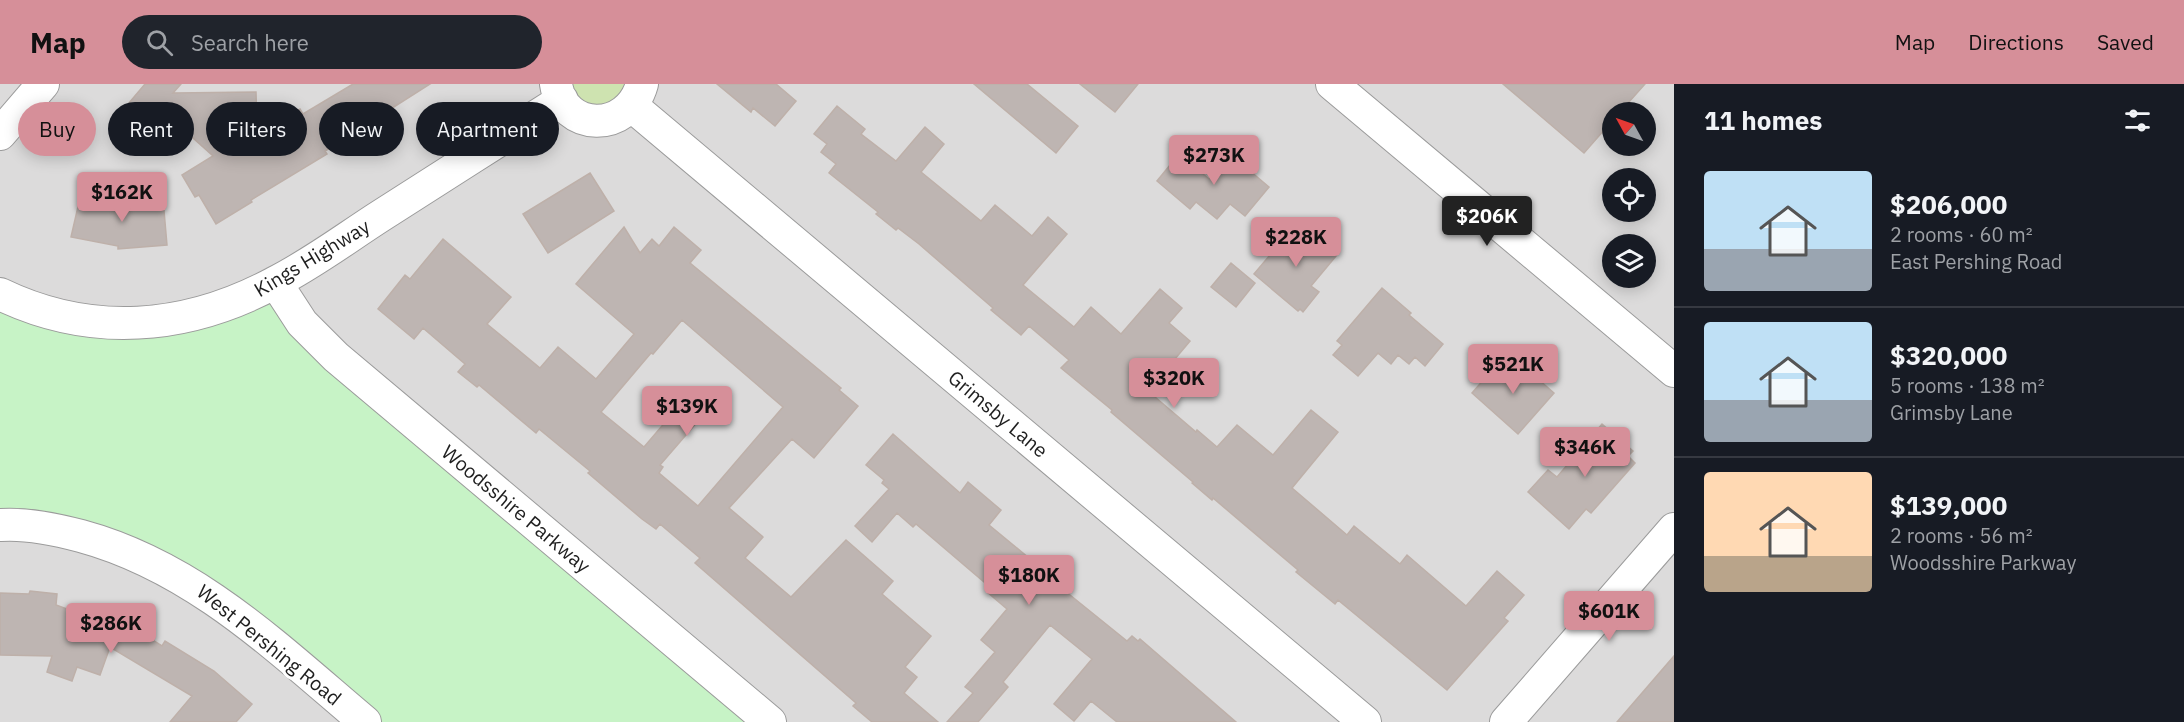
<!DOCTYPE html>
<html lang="en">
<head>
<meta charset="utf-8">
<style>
  body { margin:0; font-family:"IBM Plex Sans",sans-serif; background:#20242c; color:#f1f3f6; height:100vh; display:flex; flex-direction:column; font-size:22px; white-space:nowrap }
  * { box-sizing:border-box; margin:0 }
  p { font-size:20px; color:#9ea1a6 }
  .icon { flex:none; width:33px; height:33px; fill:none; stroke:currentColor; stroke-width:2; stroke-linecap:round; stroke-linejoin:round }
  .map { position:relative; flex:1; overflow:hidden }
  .panel { display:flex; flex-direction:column; background:#171b24; width:510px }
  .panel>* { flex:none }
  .banner { position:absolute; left:18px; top:18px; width:570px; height:54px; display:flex; gap:12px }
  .needle { width:39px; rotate:310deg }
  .controls { position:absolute; left:1602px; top:18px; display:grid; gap:12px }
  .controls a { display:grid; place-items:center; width:54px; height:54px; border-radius:50%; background:#171b24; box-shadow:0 3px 15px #0003; font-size:30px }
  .price { position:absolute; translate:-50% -51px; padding:0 14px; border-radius:6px; background:#d68f99; color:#111; font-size:20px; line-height:39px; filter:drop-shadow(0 2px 3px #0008) }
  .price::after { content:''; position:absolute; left:50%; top:36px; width:18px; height:14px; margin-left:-9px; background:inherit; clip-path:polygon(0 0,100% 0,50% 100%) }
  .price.on { background:#222; color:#fff }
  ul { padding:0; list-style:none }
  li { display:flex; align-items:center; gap:18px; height:150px; padding:0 30px }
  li+li { border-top:2px solid #363941 }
  li span { display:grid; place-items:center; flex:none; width:168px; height:120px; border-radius:6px; color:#555 }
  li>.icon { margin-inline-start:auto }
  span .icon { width:72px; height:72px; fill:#fffc; stroke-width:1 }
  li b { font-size:26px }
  h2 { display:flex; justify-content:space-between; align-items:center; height:72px; padding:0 30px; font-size:26px }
  .pill { padding:0 21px; border-radius:27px; background:#171b24; box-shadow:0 3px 15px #0003; font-size:21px; line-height:54px }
  .pill.on { background:#d68f99; color:#111 }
  header { display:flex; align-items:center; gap:36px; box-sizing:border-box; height:84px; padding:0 30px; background:#d68f99; color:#111 }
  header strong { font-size:28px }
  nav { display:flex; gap:33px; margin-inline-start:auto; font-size:21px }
  .search { width:420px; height:54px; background:#20242c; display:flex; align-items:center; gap:15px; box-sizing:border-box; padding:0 21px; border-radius:33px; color:#9ea1a6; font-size:22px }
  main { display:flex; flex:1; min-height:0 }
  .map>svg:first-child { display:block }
  .residential { fill:#dcdbdb; fill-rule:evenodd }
  .grass { fill:#cee3b0 }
  .park { fill:#c7f3c6 }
  .building { fill:#beb5b2; stroke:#beb0a9; stroke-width:1.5; fill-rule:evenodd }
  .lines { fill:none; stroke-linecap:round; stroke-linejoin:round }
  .street-casing { stroke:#9b9b9b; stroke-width:34 }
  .street { stroke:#fff; stroke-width:32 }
  .labels { text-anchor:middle; stroke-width:6; stroke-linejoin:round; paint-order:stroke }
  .street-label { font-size:20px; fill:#1e1e1e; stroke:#fff }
</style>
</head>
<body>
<header>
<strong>Map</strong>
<div class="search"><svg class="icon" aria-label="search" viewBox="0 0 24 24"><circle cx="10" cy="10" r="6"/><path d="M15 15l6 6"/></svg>Search here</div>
<nav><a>Map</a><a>Directions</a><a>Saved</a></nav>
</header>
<main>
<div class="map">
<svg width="1674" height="638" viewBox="0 0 1674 638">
  <rect width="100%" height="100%" fill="#eeeae5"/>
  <path class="residential" d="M 0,0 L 1674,0 L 1674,638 L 770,638 L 183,233 L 12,215 L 0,229 ZM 1612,28 L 1646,28 L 1646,62 L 1612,62 ZM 1612,94 L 1646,94 L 1646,128 L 1612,128 ZM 1612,160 L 1646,160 L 1646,194 L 1612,194 Z
    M 0,441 L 105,458 L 365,638 L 0,638 Z"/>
  <path class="grass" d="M 569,0 L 625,0 C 620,20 596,30 579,17 C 575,13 572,5 569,0 Z"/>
  <path class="park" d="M 276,199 L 770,638 L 365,638 L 199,504 L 0,441 L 0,229 L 12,215 L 82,237 Z"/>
  <path class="building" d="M 145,0 L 181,0 L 173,9 L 256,8 L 257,45 L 283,28 L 286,33 L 300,25 L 303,30 L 353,0 L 430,0 L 389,26 L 392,30 L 366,45 L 365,43 L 325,67 L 327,70 L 251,116 L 252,118 L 216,140 L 199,111 L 195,113 L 182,91 L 213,72 L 165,29 L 154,41 L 129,19 Z
    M 717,0 L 776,0 L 796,17 L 775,42 L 753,24 L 751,28 Z
    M 974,0 L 1027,0 L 1078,42 L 1056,69 Z
    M 1080,0 L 1138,0 L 1115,28 Z
    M 1503,0 L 1645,0 L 1620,28 L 1612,28 L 1612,37 L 1584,69 Z
    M 837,22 L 865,45 L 861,50 L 896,77 L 925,43 L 944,60 L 921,88 L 981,137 L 995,121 L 1032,152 L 1048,133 L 1067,150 L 1023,201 L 1074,243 L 1091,223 L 1121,250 L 1160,205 L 1182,224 L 1169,239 L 1190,257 L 1148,307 L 1196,348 L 1197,346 L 1217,363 L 1237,341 L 1273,371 L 1311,326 L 1338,348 L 1292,404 L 1347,451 L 1354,442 L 1400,480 L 1407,471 L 1466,522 L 1497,487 L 1524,511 L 1504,534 L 1508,537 L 1447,606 L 1338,516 L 1335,520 L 1296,488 L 1298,486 L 1213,414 L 1212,416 L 1192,399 L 1193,398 L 1111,328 L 1112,326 L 1061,284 L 1069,276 L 1029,242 L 1021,251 L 991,226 L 993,224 L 919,160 L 898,144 L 896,146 L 876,130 L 878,128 L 829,89 L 836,80 L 821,68 L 827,60 L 814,50 Z
    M 1179,70 L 1209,95 L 1230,70 L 1269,103 L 1245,132 L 1230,120 L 1217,135 L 1196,118 L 1190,125 L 1157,97 Z
    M 590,89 L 614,127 L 548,169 L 523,130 Z
    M 80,114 L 106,120 L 163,115 L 167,161 L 118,165 L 118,162 L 71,153 Z
    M 1297,139 L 1336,172 L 1311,202 L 1319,208 L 1303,228 L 1300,225 L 1298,227 L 1254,190 Z
    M 624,143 L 640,169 L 652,155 L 659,162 L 674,143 L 701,166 L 690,179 L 841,304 L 839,306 L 858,322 L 814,374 L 792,355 L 729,424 L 763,453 L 745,474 L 791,513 L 846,456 L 893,497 L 882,510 L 931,552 L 905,583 L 917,593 L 904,609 L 938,638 L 872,638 L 853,622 L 856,619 L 695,479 L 700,474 L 660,440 L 656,445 L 642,435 L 588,389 L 590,387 L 539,345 L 536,349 L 479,301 L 477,303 L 458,288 L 465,280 L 423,244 L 414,255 L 378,225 L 405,191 L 410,195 L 443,155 L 511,213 L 487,240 L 540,284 L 558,263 L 596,295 L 634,250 L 576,200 ZM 682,236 L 783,323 L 698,422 L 659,389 L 663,383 L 660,381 L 698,337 L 679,322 L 644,363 L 601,328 L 651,269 L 653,270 Z
    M 1231,179 L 1255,199 L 1236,223 L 1211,203 Z
    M 1382,204 L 1411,229 L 1409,231 L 1443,260 L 1425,282 L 1415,273 L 1409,280 L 1398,271 L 1391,280 L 1378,269 L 1358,292 L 1333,271 L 1342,261 L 1337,257 Z
    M 1500,277 L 1513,289 L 1521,280 L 1554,309 L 1518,350 L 1472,309 Z
    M 1602,340 L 1633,367 L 1628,372 L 1635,379 L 1591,429 L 1586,425 L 1569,445 L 1528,408 L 1548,386 L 1557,393 Z
    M 893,350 L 960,409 L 968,398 L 1001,426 L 989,441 L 1041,484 L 1039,486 L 1127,557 L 1132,552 L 1138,557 L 1140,555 L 1236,638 L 1117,638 L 1091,617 L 1074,637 L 1054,620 L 1092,575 L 1050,541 L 1003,598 L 1008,603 L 978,638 L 947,638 L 973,609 L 965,603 L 995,568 L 981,556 L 1007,525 L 987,508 L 991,504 L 916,440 L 913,443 L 897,429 L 872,458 L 855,442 L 889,405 L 882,399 L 884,396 L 866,381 Z
    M 30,507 L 57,510 L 56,521 L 138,551 L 140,548 L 162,562 L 165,557 L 214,587 L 252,620 L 236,638 L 170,638 L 192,612 L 110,563 L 100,591 L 77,583 L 72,597 L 47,588 L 52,572 L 0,571 L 0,509 L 29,510 Z
    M 1674,572 L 1674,638 L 1617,638 Z"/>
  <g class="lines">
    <defs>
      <path id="street" d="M 556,0 C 563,48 628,50 642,0
        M 1332,0 L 1674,287
        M 632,22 L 1365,638
        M 0,50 L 43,0
        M 276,199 L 302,239 L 336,273 L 770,638
        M 0,210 C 91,254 186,246 274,199 C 312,180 346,154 382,131 C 442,93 502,54 562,16
        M 0,441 C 27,439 55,445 81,452 C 195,483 277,564 365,638
        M 1506,638 L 1674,445"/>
    </defs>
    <use href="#street" class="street-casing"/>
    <use href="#street" class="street"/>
  </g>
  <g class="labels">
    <g class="street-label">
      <text transform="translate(312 174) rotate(-31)" y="7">Kings Highway</text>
      <text transform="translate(998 330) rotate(40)" y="7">Grimsby Lane</text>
      <text transform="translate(516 425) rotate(40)" y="7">Woodsshire Parkway</text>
      <text transform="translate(269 561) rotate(39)" y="7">West Pershing Road</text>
    </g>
  </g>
</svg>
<div class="controls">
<a><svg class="needle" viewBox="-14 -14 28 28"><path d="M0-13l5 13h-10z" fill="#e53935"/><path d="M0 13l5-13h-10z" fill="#9ea1a6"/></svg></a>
<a><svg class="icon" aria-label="locate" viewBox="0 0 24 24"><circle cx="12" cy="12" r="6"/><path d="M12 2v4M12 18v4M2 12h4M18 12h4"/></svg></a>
<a><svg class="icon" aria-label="layers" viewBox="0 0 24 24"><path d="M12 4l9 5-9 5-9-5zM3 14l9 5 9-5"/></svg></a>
</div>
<b class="price" style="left:1214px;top:102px">$273K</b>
<b class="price" style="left:122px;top:139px">$162K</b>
<b class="price on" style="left:1487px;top:163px">$206K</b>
<b class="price" style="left:1296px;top:184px">$228K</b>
<b class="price" style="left:1513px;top:311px">$521K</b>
<b class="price" style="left:1174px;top:325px">$320K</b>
<b class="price" style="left:687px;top:353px">$139K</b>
<b class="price" style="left:1585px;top:394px">$346K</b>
<b class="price" style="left:1029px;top:522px">$180K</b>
<b class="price" style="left:1609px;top:558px">$601K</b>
<b class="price" style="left:111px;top:570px">$286K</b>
<div class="banner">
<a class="pill on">Buy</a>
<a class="pill">Rent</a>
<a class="pill">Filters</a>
<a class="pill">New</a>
<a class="pill">Apartment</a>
</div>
</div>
<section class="panel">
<h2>11 homes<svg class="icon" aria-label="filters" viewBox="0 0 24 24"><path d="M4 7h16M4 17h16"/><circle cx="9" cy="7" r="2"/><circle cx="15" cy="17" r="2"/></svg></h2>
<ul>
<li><span style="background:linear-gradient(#bfe0f5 65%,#9aa5b1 0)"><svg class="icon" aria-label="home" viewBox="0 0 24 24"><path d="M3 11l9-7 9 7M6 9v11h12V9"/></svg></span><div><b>$206,000</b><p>2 rooms · 60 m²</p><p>East Pershing Road</p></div></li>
<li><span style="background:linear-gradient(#bfe0f5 65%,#9aa5b1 0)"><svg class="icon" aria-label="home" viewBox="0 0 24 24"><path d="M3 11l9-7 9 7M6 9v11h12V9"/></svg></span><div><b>$320,000</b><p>5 rooms · 138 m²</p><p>Grimsby Lane</p></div></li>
<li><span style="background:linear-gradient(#ffd9b3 70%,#b9a48a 0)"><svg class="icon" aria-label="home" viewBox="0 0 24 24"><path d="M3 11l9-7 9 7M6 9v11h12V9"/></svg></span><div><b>$139,000</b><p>2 rooms · 56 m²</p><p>Woodsshire Parkway</p></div></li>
</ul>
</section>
</main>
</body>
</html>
